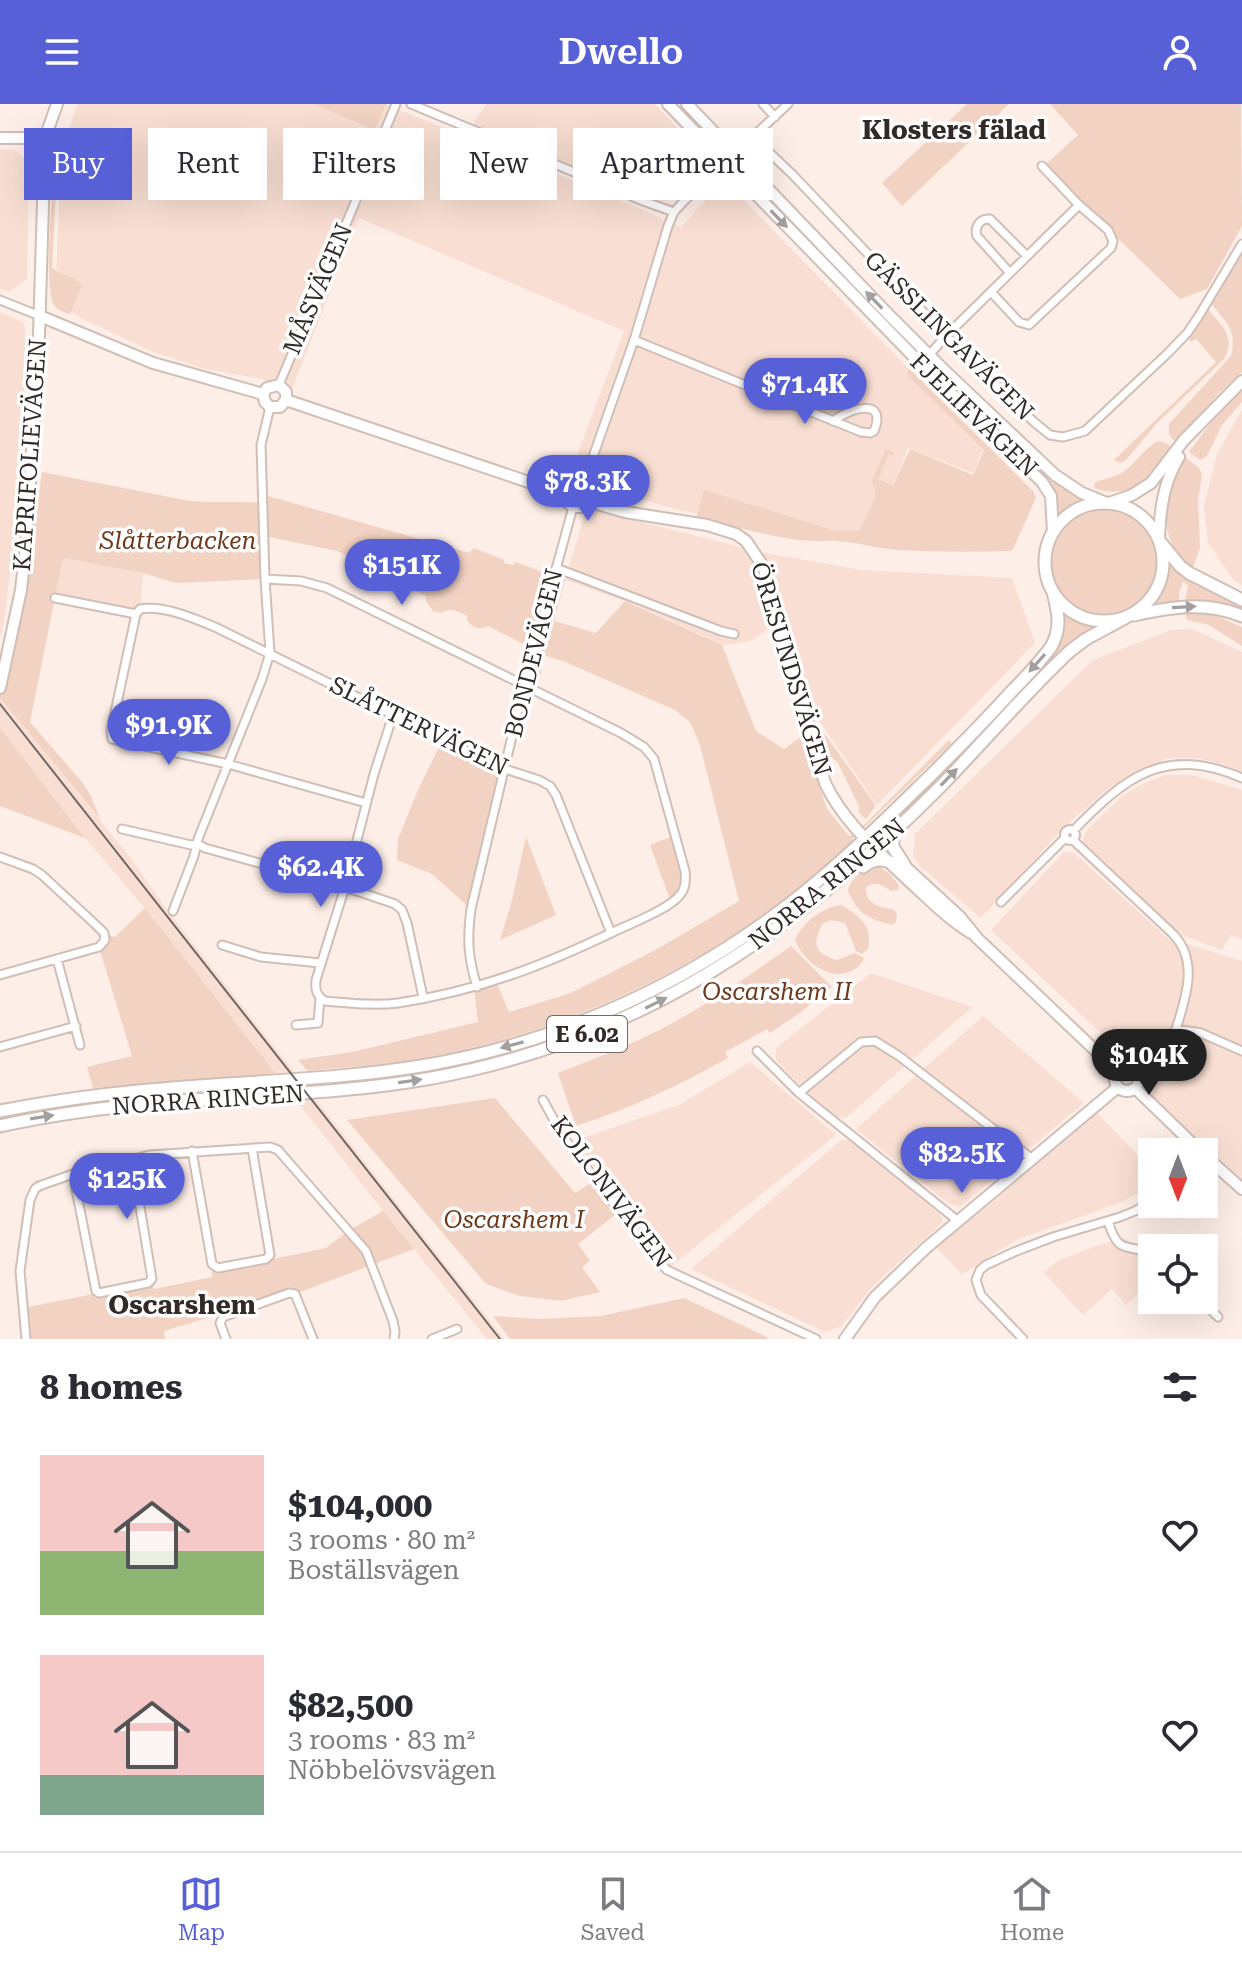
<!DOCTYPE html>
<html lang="en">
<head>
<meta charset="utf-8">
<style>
  body { margin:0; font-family:"Roboto Serif",serif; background:#f2f2f3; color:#2b2b33; height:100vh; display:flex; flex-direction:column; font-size:30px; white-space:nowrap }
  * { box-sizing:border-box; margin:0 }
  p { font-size:26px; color:#7c7c81 }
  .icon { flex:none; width:44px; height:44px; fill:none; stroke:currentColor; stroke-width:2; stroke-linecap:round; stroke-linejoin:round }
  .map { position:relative; height:1235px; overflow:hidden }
  .sheet { display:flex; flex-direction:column; background:#fff; flex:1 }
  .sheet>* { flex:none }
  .banner { position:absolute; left:24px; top:24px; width:800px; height:72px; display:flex; gap:16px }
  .needle { width:52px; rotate:180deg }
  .fabs { position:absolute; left:1138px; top:1034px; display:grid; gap:16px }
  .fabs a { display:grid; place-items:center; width:80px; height:80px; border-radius:0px; background:#fff; box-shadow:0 8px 32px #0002; font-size:40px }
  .price { position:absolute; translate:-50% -68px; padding:0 18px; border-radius:28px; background:#5860d7; color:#fff; font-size:26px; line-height:52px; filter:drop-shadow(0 2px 4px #0008) }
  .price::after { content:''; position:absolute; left:50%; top:48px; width:24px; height:18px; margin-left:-12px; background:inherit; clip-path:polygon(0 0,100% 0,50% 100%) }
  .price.selected { background:#222; color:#fff }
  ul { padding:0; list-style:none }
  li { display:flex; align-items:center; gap:24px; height:200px; padding:0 40px }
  li span { display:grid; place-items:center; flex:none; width:224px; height:160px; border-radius:0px; color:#555 }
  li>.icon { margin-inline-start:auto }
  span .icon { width:96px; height:96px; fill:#fffc; stroke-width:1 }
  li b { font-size:34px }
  h2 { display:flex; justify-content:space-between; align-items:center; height:96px; padding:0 40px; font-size:34px }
  .chip { padding:0 28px; border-radius:0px; background:#fff; box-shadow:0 8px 32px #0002; font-size:28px; line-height:72px }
  .chip.selected { background:#5860d7; color:#fff }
  header { display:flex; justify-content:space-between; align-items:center; height:104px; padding:0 40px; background:#5860d7; color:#fff; font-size:36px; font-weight:600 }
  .tab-bar { display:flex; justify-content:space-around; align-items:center; height:112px; border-top:2px solid #e1e1e2; background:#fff; font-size:22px; color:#7c7c81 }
  .tab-bar a { display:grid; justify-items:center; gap:4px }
  .tab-bar .selected { color:#5860d7 }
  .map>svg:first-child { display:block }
  .built { fill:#f9dfd3 }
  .green { fill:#f2d2c2 }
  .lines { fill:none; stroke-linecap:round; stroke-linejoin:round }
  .street-casing { stroke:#d0bfb7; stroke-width:11 }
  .secondary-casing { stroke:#d0bfb7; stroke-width:14 }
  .primary-casing { stroke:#d0bfb7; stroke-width:15 }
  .street { stroke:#fff; stroke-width:7 }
  .secondary { stroke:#fff; stroke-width:10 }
  .primary { stroke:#fff; stroke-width:11 }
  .rail { stroke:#716864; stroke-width:2 }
  .oneway { fill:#a29f9e }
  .labels { text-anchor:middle; stroke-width:7; stroke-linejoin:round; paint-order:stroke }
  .shield { fill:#fff; stroke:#6f6a68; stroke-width:2 }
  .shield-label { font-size:22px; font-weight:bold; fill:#312a27 }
  .street-label { font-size:24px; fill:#312a27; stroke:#fff }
  .park-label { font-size:24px; font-style:italic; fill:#6e381b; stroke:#fff }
  .neighbourhood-label { font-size:26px; font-weight:bold; fill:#312a27; stroke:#fff }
</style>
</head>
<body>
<header><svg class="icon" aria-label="menu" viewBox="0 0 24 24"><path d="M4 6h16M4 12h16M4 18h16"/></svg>Dwello<svg class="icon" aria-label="person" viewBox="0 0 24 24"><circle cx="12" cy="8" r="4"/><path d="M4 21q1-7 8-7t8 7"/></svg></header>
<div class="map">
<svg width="1242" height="1235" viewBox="0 0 1242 1235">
  <rect width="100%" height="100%" fill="#fdeee7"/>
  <path class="built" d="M 77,0 L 385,0 L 613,93 L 681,123 L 719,81 L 734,86 L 984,342 L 973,369 L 908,344 L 874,431 L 835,432 L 682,407 L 596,382 L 569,372 L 624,227 L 359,114 L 292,285 L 258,274 L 205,265 L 153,248 L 83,215 L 55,198 L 61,50 Z
    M 486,0 L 655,0 L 692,40 L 706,62 L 677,92 L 660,98 L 472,22 Z
    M 0,45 L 15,46 L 29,58 L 27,175 L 9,188 L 0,185 Z
    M 0,208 L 23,218 L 25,224 L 25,270 L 20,384 L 4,519 L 0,533 Z
    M 1242,306 L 1242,481 L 1234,477 L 1208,439 L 1204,401 L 1217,350 Z
    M 594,406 L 760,448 L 861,466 L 1012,474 L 1035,539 L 877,701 L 818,615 L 786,512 L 751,537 L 723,541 L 636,501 L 565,476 L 584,413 Z
    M 63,454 L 143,469 L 140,505 L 136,510 L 55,494 Z
    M 1192,525 L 1242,548 L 1242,668 L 1223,660 L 1196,654 L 1167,654 L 1109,684 L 1065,722 L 981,814 L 922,764 L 913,753 L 915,730 L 1093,556 L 1171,526 Z
    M 0,594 L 130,753 L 170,810 L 504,1235 L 487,1235 L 383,1107 L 150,810 L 85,734 L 0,624 Z
    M 1165,671 L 1192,671 L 1242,686 L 1242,835 L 1231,831 L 1222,846 L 1179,830 L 1081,740 L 1086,727 L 1123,691 L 1143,680 Z
    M 1064,748 L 1074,749 L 1167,834 L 1242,857 L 1242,1075 L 1150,991 L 1151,966 L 1136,952 L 1125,952 L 991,826 Z
    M 871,869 L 972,903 L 846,1014 L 838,1013 L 810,991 L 776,956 L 776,944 Z
    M 983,912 L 1084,999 L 960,1103 L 948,1099 L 856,1025 Z
    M 750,958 L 836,1031 L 671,1162 L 575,1037 L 681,1000 Z
    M 1097,1009 L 1152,1066 L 1152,1081 L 1122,1098 L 1016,1136 L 962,1170 L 936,1143 L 988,1102 Z
    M 841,1036 L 851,1036 L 939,1109 L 943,1118 L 871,1184 L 841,1223 L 825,1228 L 691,1165 Z
    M 1124,1134 L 1142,1143 L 1152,1151 L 1152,1176 L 1126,1201 L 1112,1185 L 1083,1211 L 1043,1168 L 1058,1157 L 1095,1142 Z"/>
  <path class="green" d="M 313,0 L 386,0 L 375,26 Z
    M 967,0 L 1009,0 L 902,102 L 882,79 Z
    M 1050,0 L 1241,0 L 1242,122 L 1207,185 L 1180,195 L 1044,62 L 1078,31 Z
    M 59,45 L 65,48 L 69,55 L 56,88 L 52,163 C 59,172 75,171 82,181 L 70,210 C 64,208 58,207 54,201 C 43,185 53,75 56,51 Z
    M 1242,148 L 1242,268 L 1218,290 L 1177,340 L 1169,331 L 1169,320 L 1231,252 C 1238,225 1225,218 1210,198 Z
    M 1208,205 C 1221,222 1237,232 1224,255 L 1157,319 L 1127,355 L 1121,359 L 1114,356 L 1216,258 L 1196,235 L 1191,238 L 1189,235 Z
    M 909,264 L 1033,387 L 1036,393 L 1034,398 L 1013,445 L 1010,447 C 973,448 935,448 898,446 C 877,445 858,438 837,437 C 829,436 820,438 812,437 C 773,435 735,421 696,415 L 704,386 L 836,427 L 860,427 L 876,392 L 872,376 L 886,345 L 895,349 L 893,352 L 889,350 L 878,375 L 893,382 L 910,345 L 973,371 L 984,346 L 907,271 Z
    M 944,272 L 1054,377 L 1069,388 L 1085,395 L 1085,397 L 1072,402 L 1057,412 L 1054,390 L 941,276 Z
    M 1242,286 L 1242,298 L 1222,321 L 1207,352 L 1200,356 L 1189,348 L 1210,320 Z
    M 1158,337 L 1166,339 L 1174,345 C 1154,369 1131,398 1095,384 L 1094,382 L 1096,378 C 1107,374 1118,373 1127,365 C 1138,356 1145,344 1158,337 Z
    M 1185,353 L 1199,364 L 1202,371 L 1198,396 L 1200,444 L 1192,466 C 1156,434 1160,391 1185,353 Z
    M 42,368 L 190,397 C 214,399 237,397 261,399 L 261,390 L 469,449 L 474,444 L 504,456 L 504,459 L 513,461 L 516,458 C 533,464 547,471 565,476 L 554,517 L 596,529 L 625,497 L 722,541 L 756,627 L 784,645 L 801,633 L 812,659 L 827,705 L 849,732 L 862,723 L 948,637 L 951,637 L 951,640 L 852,735 L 853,737 C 820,767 782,801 744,825 C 645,889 539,933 423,954 C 385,961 346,963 308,967 L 298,956 L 352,948 L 478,918 L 474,884 L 496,877 L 509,908 L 571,889 L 659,844 L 739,797 L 700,641 L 690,618 L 675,606 L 563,557 L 545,552 L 538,581 L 531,576 L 537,547 L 488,522 C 478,526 474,524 467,517 L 467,512 C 458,507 450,503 441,509 L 433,507 L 426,497 L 426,492 L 337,447 L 264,432 L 265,475 L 176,479 L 143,469 L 63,454 L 30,618 L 82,678 L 91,692 L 100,715 L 0,594 L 0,584 L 29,408 L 36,408 Z
    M1049 457a55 55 0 1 1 110 0a55 55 0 1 1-110 0Z
    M 1169,457 L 1185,473 L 1242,502 L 1242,506 L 1219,499 L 1185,497 L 1188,481 L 1183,478 L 1179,488 L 1179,498 L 1151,502 C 1162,485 1164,477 1169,457 Z
    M 1185,507 L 1210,509 L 1242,523 L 1242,542 L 1209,521 L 1187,516 Z
    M 1063,508 L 1081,517 L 1099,522 L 884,729 L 935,679 L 1052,551 L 1062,531 Z
    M 819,622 L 874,699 L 875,703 L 866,715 L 859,708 L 859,702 L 838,659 L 822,644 L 815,625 Z
    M 0,624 L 85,734 L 0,702 Z
    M 443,635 L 505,666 L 471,805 L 432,770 L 397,756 L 398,735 L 418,686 Z
    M 675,731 L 685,767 L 682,789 L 671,798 L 650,741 Z
    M 526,733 L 556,811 L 500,836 L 511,800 Z
    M 880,763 L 890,770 L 899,781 L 898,786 L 891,787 C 883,781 876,777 866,783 C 865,800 879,803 893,805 L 897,811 L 896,818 L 892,821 C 867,814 860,812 848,787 C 851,772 866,764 880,763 Z
    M 841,801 C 860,812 873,822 868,845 L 862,850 L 856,847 L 845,819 L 831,816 L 822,820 C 812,841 814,849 837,856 L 855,849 L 864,854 C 861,861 858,864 851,867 C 828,878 803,856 795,836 C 802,819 823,803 841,801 Z
    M 145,804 L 276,970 L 93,984 L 87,963 L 132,952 L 99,843 L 104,829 L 115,833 Z
    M 791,842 L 832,883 L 798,910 L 770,929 L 767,925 L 725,948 L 728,954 C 679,981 630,1005 576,1022 L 558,969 C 582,959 608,950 632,939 C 689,914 740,878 791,842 Z
    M 495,994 L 575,1089 L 591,1079 L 616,1110 L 578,1140 L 590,1157 L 582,1163 L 600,1188 L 561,1197 L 520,1192 L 486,1180 L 347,1016 Z
    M 383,1107 L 414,1145 L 295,1190 L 223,1213 L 220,1219 L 217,1211 L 164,1227 L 165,1235 L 26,1235 L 23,1204 L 134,1182 L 152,1175 L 154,1185 L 212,1173 L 212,1160 L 214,1163 L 270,1151 L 273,1155 L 326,1144 L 348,1127 Z
    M 684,1194 L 767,1233 L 767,1235 L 510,1235 L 493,1212 L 539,1215 L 601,1212 Z"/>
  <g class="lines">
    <defs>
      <path id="street" d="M 411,0 L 643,97 L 674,108
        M 763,0 L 775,13
        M 753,33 L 792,70 L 946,232 L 1034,318 L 1050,331 L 1063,333 L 1085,327 L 1169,248 L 1188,228 L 1200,210 L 1242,140
        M 1010,169 L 977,132 C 974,123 980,114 990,115 L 1027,152
        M 991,188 L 1019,218 L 1029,221 L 1111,144 L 1113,137 L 1108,126 L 1079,101 L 1042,62
        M 0,196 L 40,212
        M 634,236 L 861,328 L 870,329 L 874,327 C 888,292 848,305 833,317
        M 931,269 L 929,251 L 946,232 L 1079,101
        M 279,281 L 396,0
        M 582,384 L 634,236 L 668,122 L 674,108 L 684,97 L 788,0
        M 556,464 L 721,527 L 734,530
        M 265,475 L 301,477 L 327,484 L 621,629 L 644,643 L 654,655 L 685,767 C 686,775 686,784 680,791 C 668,806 629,820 611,829 C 540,863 477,887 398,899 C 374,902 350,899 325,897 C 316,891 315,886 316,876 L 345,783 L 374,670 L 393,611
        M 55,494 L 136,510
        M 366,699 L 228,660 L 112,635 L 111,627 L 136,510 L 140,505 C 164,501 193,514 215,523 L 499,663 L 539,676 L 550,682 L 556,691 L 611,829
        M 122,725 L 191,741 L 198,740 L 205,744 L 345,783 L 395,800 L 402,806 L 407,819 L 423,893
        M1064.5 731a5.5 5.5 0 1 1 11 0a5.5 5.5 0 1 1-11 0Z
        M 1073,727 C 1126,672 1165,641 1242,674
        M 1073,736 L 1173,830 C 1199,857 1186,893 1176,925
        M 0,753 L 33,765 L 42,771 L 96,821 L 104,829 L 105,836 L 99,843 L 0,871
        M 1001,798 L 1065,734
        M 173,807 L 194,752 L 198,735 L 262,575 L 270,549 L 265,475 L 261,341 L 270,303
        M 222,841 L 261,853 L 320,859
        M 57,855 L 80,941
        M 477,883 C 468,853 467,836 471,805 L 524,582 L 573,403
        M 296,921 L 318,919 L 320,894
        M 0,943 L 76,922
        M 757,947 L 799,989 L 958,1117
        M 1136,967 L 1170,934 L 1176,925 L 1201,929 L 1242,947
        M 799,989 L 861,938 L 875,937 L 899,952 L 1031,1054
        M 543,996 L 564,1034 L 658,1157 L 667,1166 L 816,1235
        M 192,1047 L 212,1160 L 218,1164 L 266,1155 L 270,1151 L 252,1044
        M 73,1070 L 96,1187 L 99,1189 L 148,1179 L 152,1175 L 132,1055
        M 1108,1117 C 1118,1150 1124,1140 1152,1149
        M 1201,1196 L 1218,1213
        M 26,1235 L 20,1167 L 30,1096 L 35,1085 L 39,1082 L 73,1070 L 150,1051 L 270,1043 L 278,1046 L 366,1147 L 393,1217 L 395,1227 L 394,1235
        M 226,1235 L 220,1219 L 223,1213 L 289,1189 L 295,1190 L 313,1235
        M 432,1235 L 457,1225
        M 1023,1235 L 981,1191 L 976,1176 L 980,1166 L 986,1161 L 1014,1148 L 1053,1133 L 1120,1113 L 1135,1107 L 1152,1097"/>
      <path id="secondary" d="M 668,0 L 919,258 L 1042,378 L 1051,392 L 1053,428
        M 687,0 L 888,210 L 945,267 L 1055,371 L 1082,389 L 1104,398
        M 0,34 L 45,34
        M 40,212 L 153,259 L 263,290
        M 263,290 L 267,284 L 279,281 L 286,288 L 286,296
        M 263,290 L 265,298 L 270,303 L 280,303 L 286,296
        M 286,296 L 567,391
        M 567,391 L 571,385 L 578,383 L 587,389 L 587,397
        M 567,391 L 567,398 L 573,403 L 581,403 L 587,397
        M 587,397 L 625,408 L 707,421 L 736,430 L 746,437 L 763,462 L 825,679 C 844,719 878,747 909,777 C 929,795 948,815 971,829
        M 1109,399 L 1132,391 L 1151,379 L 1184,336 L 1242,277
        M 1159,436 C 1160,406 1163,379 1179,353
        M 0,584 L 21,486 L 26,443 L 39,231 L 45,34 L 57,0
        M 898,756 L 960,813 L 977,834 L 1118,968
        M1115 975a12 12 0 1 1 24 0a12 12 0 1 1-24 0Z
        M 1135,984 L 1201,1048
        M 1204,1051 L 1242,1085
        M 845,1235 L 875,1193 L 926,1144 L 1118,983"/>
      <path id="primary" d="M1045 458a59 59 0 1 1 118 0a59 59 0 1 1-118 0Z
        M 1162,440 L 1180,462 L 1189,469 L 1242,496
        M 1134,511 C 1171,503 1206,497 1242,512
        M 893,729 L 893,743 L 904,760
        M 863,763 C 871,756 880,754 890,758
        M 0,1007 C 53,997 107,989 162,985 C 250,977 339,976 427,961 C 564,937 694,877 802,790 C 848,753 889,712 931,671 C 958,644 985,617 1011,588 C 1025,574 1039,559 1051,543 C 1062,524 1058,508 1053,488
        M 0,1022 C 54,1010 109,1003 164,998 C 253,991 343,990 432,974 C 636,937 795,829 939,684 C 983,639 1024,590 1070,547 L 1086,535 L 1125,514"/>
    </defs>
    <use href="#street" class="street-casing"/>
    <use href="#secondary" class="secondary-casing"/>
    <use href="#primary" class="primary-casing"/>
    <use href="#street" class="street"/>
    <use href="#secondary" class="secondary"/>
    <use href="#primary" class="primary"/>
    <path class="rail" d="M 0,600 L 500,1235"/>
  </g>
  <defs><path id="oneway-solid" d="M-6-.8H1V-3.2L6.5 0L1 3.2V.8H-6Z" transform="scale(2)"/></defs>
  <g class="oneway">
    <use href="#oneway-solid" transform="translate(779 115) rotate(46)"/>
    <use href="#oneway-solid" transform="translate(874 196) rotate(-134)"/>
    <use href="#oneway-solid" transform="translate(1184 503) rotate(-3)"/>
    <use href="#oneway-solid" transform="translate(1037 559) rotate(132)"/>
    <use href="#oneway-solid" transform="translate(949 673) rotate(-46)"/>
    <use href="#oneway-solid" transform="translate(656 899) rotate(-26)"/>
    <use href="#oneway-solid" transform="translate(512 941) rotate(165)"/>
    <use href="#oneway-solid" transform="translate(410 977) rotate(-8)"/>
    <use href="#oneway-solid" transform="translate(42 1013) rotate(-9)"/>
  </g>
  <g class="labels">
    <rect class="shield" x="547" y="912" width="80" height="36" rx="6"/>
    <g class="shield-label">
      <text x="587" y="938">E 6.02</text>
    </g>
    <g class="street-label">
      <text transform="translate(318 185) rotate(-67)" y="8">MÅSVÄGEN</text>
      <text transform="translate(949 232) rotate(45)" y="8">GÄSSLINGAVÄGEN</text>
      <text transform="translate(974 311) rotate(44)" y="8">FJELIEVÄGEN</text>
      <text transform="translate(30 351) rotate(-86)" y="8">KAPRIFOLIEVÄGEN</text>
      <text transform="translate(534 549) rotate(-76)" y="8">BONDEVÄGEN</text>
      <text transform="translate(791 565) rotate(73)" y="8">ÖRESUNDSVÄGEN</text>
      <text transform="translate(419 622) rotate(26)" y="8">SLÅTTERVÄGEN</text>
      <text transform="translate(827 780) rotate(-39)" y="8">NORRA RINGEN</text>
      <text transform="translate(208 996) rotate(-4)" y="8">NORRA RINGEN</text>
      <text transform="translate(611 1088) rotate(53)" y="8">KOLONIVÄGEN</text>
    </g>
    <g class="park-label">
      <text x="178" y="445">Slåtterbacken</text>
      <text x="777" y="896">Oscarshem II</text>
      <text x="514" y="1124">Oscarshem I</text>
    </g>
    <g class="neighbourhood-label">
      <text x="954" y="35">Klosters fälad</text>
      <text x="182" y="1210">Oscarshem</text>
    </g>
  </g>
</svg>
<div class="fabs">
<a><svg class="needle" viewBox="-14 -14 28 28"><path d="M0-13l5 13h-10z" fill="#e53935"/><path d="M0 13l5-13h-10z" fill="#7c7c81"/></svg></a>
<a><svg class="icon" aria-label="locate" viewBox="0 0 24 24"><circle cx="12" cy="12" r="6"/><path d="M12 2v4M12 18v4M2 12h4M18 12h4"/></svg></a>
</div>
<b class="price" style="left:805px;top:322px">$71.4K</b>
<b class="price" style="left:588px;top:419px">$78.3K</b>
<b class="price" style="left:402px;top:503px">$151K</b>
<b class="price" style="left:169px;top:663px">$91.9K</b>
<b class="price" style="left:321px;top:805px">$62.4K</b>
<b class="price selected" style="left:1149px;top:993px">$104K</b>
<b class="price" style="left:962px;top:1091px">$82.5K</b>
<b class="price" style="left:127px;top:1117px">$125K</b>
<div class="banner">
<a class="chip selected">Buy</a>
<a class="chip">Rent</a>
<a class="chip">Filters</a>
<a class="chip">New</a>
<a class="chip">Apartment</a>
</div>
</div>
<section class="sheet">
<h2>8 homes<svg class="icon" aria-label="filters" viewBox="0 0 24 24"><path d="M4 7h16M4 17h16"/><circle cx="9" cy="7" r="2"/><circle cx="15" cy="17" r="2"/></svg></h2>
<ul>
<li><span style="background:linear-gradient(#f6c9c9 60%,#8fb573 0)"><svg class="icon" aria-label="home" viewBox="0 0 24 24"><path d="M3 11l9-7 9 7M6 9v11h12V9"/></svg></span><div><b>$104,000</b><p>3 rooms · 80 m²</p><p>Boställsvägen</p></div><svg class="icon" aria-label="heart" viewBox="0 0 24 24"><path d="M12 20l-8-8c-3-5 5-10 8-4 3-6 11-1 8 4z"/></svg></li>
<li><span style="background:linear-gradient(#f6c9c9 75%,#7fa58c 0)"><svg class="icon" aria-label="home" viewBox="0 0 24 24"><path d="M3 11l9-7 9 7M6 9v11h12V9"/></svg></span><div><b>$82,500</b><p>3 rooms · 83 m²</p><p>Nöbbelövsvägen</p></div><svg class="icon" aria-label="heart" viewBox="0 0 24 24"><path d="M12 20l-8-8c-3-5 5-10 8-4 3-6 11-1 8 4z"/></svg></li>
</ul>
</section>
<nav class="tab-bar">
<a class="selected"><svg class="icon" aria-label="map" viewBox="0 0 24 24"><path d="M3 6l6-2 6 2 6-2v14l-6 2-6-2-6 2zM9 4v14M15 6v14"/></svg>Map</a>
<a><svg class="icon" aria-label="saved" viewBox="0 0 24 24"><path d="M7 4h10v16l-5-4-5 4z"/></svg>Saved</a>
<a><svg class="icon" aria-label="home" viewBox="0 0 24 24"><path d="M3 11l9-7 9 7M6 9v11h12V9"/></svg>Home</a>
</nav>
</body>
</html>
